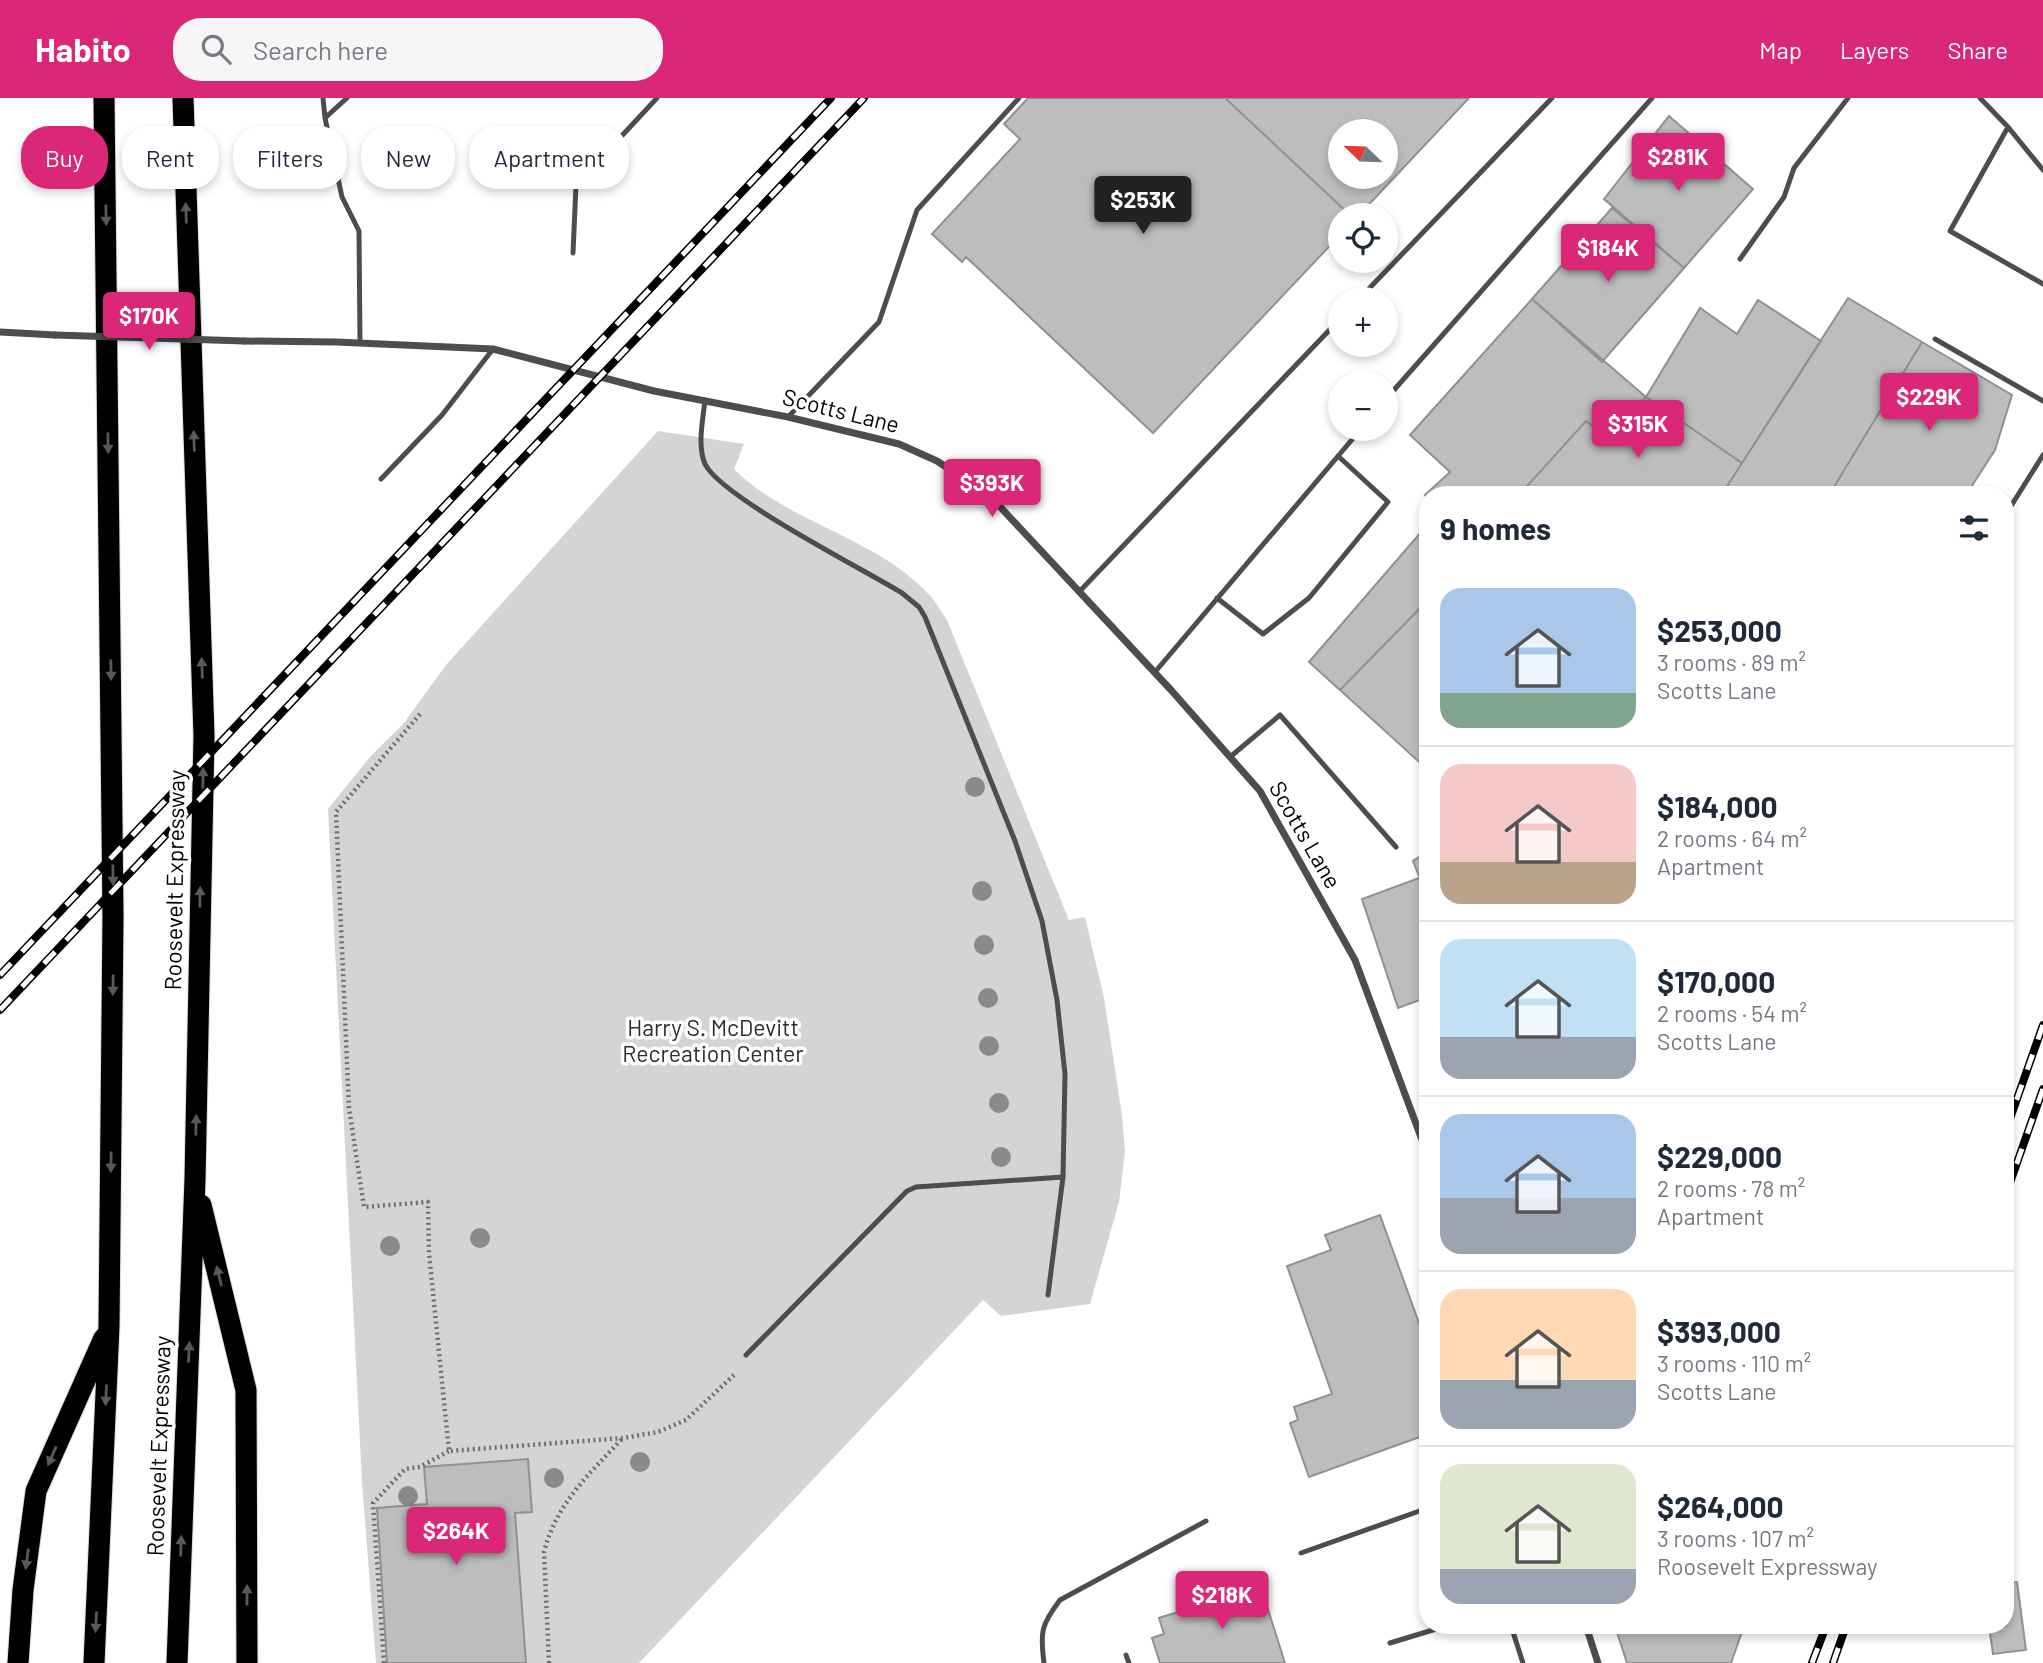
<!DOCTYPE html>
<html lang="en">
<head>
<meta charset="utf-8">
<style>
  body { margin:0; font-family:Barlow,sans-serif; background:#f6f6f7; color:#1f2937; height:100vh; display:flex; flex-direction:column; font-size:26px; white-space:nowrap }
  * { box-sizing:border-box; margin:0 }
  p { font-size:23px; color:#747a83 }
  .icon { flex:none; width:38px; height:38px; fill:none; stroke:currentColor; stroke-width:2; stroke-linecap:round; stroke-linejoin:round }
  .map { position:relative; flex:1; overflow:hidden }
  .sheet { position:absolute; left:1419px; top:388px; width:595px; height:1148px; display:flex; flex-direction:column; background:#fff; border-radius:28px; box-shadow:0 4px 10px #0003 }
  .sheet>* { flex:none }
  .guide { position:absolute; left:21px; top:28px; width:665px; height:63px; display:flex; gap:14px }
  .needle { width:46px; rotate:293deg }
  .buttons { position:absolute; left:1328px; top:21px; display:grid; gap:14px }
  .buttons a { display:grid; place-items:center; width:70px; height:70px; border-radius:50%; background:#fff; box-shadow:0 4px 10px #0003; font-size:35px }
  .price { position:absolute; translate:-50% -60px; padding:0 16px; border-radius:7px; background:#db2777; color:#fff; font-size:23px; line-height:46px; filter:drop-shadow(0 2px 4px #0008) }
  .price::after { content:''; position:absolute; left:50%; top:42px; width:21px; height:16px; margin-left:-10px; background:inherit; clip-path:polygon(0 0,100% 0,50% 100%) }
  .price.active { background:#222; color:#fff }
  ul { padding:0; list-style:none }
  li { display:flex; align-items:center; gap:21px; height:175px; padding:0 21px }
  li+li { border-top:2px solid #e0e1e3 }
  li span { display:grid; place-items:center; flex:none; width:196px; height:140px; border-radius:21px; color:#555 }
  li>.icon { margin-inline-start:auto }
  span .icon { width:84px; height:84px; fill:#fffc; stroke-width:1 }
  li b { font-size:30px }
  h2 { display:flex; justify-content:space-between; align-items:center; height:84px; padding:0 21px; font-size:30px }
  .chip { padding:0 24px; border-radius:28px; background:#fff; box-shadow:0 4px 10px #0003; font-size:24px; line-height:63px }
  .chip.active { background:#db2777; color:#fff }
  header { display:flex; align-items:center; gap:42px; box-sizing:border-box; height:98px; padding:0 35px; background:#db2777; color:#fff }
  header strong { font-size:33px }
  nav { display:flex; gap:38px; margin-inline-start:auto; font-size:24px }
  .search { width:490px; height:63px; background:#f6f6f7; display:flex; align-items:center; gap:18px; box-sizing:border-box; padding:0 24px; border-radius:28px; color:#747a83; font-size:26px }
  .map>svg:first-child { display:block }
  .green { fill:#d4d4d4 }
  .building { fill:#bdbdbd; stroke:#919191; stroke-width:2; fill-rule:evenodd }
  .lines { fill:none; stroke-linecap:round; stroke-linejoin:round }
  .highway-casing { stroke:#dbdbdb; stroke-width:23 }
  .path { stroke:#6f6f6f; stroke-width:4.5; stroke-dasharray:2 3.5; stroke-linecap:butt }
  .lane { stroke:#4d4d4d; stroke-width:5 }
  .street { stroke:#4d4d4d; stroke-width:7 }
  .highway { stroke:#000; stroke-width:21 }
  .rail-casing { stroke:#000; stroke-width:8 }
  .rail { stroke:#fff; stroke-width:5; stroke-dasharray:16; stroke-linecap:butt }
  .street-bridge { stroke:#4d4d4d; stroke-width:7 }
  .tree { fill:#8a8a8a }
  .oneway { fill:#595959 }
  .labels { text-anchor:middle; stroke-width:7; stroke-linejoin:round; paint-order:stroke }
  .street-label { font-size:23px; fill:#000; stroke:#fff }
  .park-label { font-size:23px; fill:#2b2b2b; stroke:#fff }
</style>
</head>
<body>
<header>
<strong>Habito</strong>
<div class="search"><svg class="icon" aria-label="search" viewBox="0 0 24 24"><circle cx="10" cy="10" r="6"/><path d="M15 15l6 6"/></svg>Search here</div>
<nav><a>Map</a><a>Layers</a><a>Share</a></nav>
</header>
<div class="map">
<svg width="2043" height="1565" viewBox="0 0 2043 1565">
  <rect width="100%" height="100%" fill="#fff"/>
  <path class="green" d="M 658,333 L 744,346 L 734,371 C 790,427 879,439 932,500 C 937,506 942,515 947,522 L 1069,822 L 1085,819 L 1104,900 L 1122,1017 L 1125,1053 L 1119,1104 L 1090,1206 L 1001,1218 L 983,1202 L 639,1565 L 376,1565 L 362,1384 L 328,711 L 370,659 L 404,625 L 446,567 Z"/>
  <path class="building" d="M 1028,0 L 1225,0 L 1350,117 L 1340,117 L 1340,137 L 1153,335 L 966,159 L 962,164 L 932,136 L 1020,41 L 1004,26 Z
    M 1225,0 L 1469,0 L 1359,117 L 1350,117 ZM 1340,33 L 1386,33 L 1386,79 L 1340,79 Z
    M 1669,18 L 1753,91 L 1684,170 L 1604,101 Z
    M 1612,110 L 1684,170 L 1602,264 L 1532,201 Z
    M 1848,200 L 1922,244 L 1829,397 L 1732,397 L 1724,393 Z
    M 1532,201 L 1646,299 L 1609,340 L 1586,323 L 1519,397 L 1428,397 L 1428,400 L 1425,397 L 1450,374 L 1410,337 Z
    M 1758,202 L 1821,243 L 1742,365 L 1646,299 L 1700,210 L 1737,236 Z
    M 1922,244 L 2012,297 L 1995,352 L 1966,397 L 1829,397 Z
    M 1646,299 L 1742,365 L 1724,393 L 1732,397 L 1519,397 L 1586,323 L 1609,340 Z
    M 1428,426 L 1428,502 L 1340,592 L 1309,564 Z
    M 1428,502 L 1428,672 L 1340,592 Z
    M 1428,753 L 1428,801 L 1413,763 Z
    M 1419,780 L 1428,803 L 1428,899 L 1398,910 L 1362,801 Z
    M 1380,1117 L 1428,1250 L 1428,1336 L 1309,1379 L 1290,1325 L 1298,1322 L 1294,1309 L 1332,1296 L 1287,1168 L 1331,1152 L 1325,1137 Z
    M 528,1361 L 532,1414 L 515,1415 L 526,1565 L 387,1565 L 377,1410 L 427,1406 L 424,1369 Z
    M 1259,1483 L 1285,1565 L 1160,1565 L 1152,1540 L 1164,1536 L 1159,1520 L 1209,1504 L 1207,1499 Z
    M 2017,1484 L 2026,1552 L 1993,1556 L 1989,1528 L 2006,1528 L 2006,1485 Z
    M 1615,1528 L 1744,1528 L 1731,1565 L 1627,1565 Z"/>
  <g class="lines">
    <defs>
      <path id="highway" d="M 201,1107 L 246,1292 L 247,1565
        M 18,1565 L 23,1492 L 36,1393 L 104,1240
        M 94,1565 L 109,1228 L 113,818 L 104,0
        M 177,1565 L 195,1081 L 204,638 L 183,0"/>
    </defs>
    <use href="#highway" class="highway-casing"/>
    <path class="path" d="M 420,616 L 336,714 L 349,1010 L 364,1109 L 428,1104 L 429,1155 L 449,1353 L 623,1340 L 658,1334 L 686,1322 L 734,1277
      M 384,1565 L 373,1405 L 405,1371 L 420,1369 L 449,1353
      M 549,1565 L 544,1454 C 556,1406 589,1376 622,1341"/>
    <path class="lane" d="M 323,0 L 325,20 L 342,99 L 359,133 L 360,245
      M 1980,0 L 2008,29
      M 325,20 L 347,0
      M 2043,72 L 2008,29 L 1950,133 L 2043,186
      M 573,155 L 576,87 L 657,0
      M 1740,161 L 1784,99 L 1794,70 L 1848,0
      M 1359,201 L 1552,0
      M 1935,241 L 2043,303
      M 1386,301 L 1652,0
      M 705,302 C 703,322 697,347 705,366 C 721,399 863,471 902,495 L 919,509 L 925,519 L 1015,743 L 1042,823 L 1057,902 L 1065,976 L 1063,1079 L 916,1089 L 907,1093 L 746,1257
      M 788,319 L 879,224 L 917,112 L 1019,0
      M 381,381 L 442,317 L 493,251
      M 2006,416 L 2043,357
      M 1079,494 L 1340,221
      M 1217,500 L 1263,536 L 1309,500 L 1388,404 L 1338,358
      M 1155,574 L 1361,331
      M 1230,659 L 1280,617 L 1396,749
      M 1048,1197 L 1063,1079
      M 1301,1455 L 1428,1410
      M 1511,1528 L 1523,1565
      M 1390,1545 L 1446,1528
      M 1126,1557 L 1129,1565
      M 1044,1565 C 1040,1534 1041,1527 1060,1502 L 1206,1423"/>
    <path class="street" d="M 0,234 L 55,237
      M 244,243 L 336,244 L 493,251 L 654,293 L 788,319 L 899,346 L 937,363 L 990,398 L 1171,592 L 1260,693 L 1355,862 L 1428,1058
      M 1586,1528 L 1598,1565"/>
    <use href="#highway" class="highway"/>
    <defs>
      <path id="rail" d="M 0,877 L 831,0
        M 0,912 L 864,0
        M 2006,1032 L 2043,927
        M 2006,1096 L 2043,991
        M 1812,1565 L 1826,1528
        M 1833,1565 L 1846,1528"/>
    </defs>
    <use href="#rail" class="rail-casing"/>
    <use href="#rail" class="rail"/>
    <path class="street-bridge" d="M 55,237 L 244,243"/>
  </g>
  <g class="tree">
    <circle cx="975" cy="689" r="10"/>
    <circle cx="982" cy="793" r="10"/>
    <circle cx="984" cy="847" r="10"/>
    <circle cx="988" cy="900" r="10"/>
    <circle cx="989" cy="948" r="10"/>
    <circle cx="999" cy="1005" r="10"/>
    <circle cx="1001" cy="1059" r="10"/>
    <circle cx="480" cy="1140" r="10"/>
    <circle cx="390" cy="1148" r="10"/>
    <circle cx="640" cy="1364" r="10"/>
    <circle cx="554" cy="1380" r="10"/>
    <circle cx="408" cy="1398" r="10"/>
  </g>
  <defs><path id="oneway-solid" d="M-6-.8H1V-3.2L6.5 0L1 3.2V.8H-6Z" transform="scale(1.75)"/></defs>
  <g class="oneway">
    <use href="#oneway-solid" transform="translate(186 115) rotate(-92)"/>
    <use href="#oneway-solid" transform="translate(106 117) rotate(89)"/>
    <use href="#oneway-solid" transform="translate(194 343) rotate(-92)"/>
    <use href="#oneway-solid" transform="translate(108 345) rotate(89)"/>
    <use href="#oneway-solid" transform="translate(202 570) rotate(-92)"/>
    <use href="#oneway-solid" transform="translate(111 572) rotate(89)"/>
    <use href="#oneway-solid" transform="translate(203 680) rotate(-89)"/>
    <use href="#oneway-solid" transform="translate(113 777) rotate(89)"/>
    <use href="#oneway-solid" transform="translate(200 799) rotate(-89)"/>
    <use href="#oneway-solid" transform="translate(113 887) rotate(91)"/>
    <use href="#oneway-solid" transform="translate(196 1027) rotate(-89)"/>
    <use href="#oneway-solid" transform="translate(111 1064) rotate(91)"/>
    <use href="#oneway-solid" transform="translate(219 1178) rotate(-104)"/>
    <use href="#oneway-solid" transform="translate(189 1254) rotate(-87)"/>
    <use href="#oneway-solid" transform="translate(106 1297) rotate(93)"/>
    <use href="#oneway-solid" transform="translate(52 1358) rotate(114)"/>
    <use href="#oneway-solid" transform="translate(181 1448) rotate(-88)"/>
    <use href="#oneway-solid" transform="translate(27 1461) rotate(98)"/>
    <use href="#oneway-solid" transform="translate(247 1497) rotate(-90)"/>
    <use href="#oneway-solid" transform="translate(96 1524) rotate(93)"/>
  </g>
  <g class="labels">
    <g class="street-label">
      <text transform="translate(841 313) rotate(14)" y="8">Scotts Lane</text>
      <text transform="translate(1305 737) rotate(60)" y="8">Scotts Lane</text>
      <text transform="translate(175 782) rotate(-89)" y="8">Roosevelt Expressway</text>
      <text transform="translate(159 1348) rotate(-88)" y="8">Roosevelt Expressway</text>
    </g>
    <g class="park-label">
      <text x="713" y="938">Harry S. McDevitt<tspan x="713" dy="26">Recreation Center</tspan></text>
    </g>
  </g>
</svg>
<div class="buttons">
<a><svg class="needle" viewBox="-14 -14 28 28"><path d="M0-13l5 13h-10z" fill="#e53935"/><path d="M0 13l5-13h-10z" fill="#747a83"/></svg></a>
<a><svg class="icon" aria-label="locate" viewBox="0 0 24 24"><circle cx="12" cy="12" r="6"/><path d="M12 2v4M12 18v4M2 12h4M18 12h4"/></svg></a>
<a>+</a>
<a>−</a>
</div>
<b class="price" style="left:1678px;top:95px">$281K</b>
<b class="price active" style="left:1143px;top:138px">$253K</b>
<b class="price" style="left:1608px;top:186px">$184K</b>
<b class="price" style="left:149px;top:254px">$170K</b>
<b class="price" style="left:1929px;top:335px">$229K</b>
<b class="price" style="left:1638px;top:362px">$315K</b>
<b class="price" style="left:992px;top:421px">$393K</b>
<b class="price" style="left:456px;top:1469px">$264K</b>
<b class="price" style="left:1222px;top:1533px">$218K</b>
<div class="guide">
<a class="chip active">Buy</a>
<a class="chip">Rent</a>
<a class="chip">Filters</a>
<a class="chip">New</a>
<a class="chip">Apartment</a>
</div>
<section class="sheet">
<h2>9 homes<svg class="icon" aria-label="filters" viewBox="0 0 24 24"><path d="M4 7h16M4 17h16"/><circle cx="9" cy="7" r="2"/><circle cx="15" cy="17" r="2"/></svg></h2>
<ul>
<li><span style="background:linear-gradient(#a9c7e8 75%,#7fa58c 0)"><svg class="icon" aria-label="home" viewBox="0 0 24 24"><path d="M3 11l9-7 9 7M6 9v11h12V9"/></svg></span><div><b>$253,000</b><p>3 rooms · 89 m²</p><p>Scotts Lane</p></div></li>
<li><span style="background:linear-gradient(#f6c9c9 70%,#b9a48a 0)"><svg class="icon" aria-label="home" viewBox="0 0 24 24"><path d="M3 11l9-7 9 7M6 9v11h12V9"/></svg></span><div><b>$184,000</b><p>2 rooms · 64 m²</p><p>Apartment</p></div></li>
<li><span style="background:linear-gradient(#bfe0f5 70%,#9aa5b1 0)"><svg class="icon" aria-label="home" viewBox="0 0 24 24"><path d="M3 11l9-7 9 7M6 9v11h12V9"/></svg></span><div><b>$170,000</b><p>2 rooms · 54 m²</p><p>Scotts Lane</p></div></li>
<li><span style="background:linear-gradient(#a9c7e8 60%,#9aa5b1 0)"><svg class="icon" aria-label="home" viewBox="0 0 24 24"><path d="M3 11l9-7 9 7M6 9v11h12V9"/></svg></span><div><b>$229,000</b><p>2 rooms · 78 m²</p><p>Apartment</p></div></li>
<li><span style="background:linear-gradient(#ffd9b3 65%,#9aa5b1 0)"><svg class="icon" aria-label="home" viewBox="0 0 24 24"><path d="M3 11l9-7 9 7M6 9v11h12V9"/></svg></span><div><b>$393,000</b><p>3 rooms · 110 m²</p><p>Scotts Lane</p></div></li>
<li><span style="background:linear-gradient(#dfe7d0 75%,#9aa5b1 0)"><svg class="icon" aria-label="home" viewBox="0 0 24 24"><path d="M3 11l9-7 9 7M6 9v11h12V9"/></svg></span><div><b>$264,000</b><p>3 rooms · 107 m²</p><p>Roosevelt Expressway</p></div></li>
</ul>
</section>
</div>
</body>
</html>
